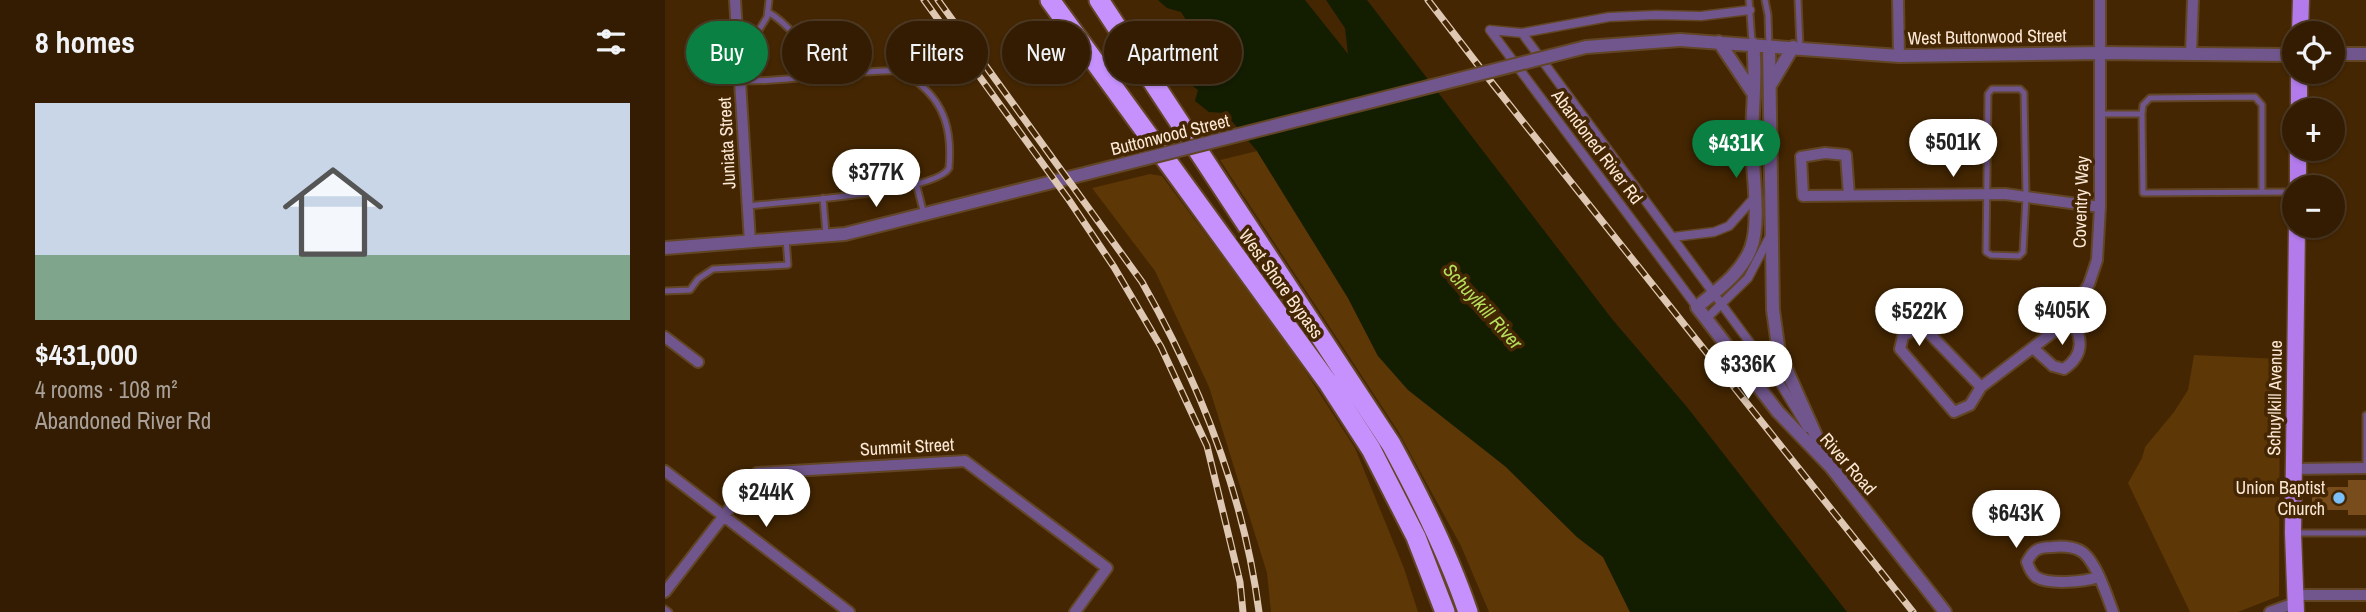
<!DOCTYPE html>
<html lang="en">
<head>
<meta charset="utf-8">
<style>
  body { margin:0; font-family:"Archivo Narrow",sans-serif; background:#3b250c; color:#f1f3f6; height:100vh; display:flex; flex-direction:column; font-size:26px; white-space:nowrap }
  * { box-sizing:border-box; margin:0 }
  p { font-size:23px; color:#a9a199 }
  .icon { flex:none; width:38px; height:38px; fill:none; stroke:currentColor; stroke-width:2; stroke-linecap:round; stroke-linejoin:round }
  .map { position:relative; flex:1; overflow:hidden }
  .panel { display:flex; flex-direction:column; background:#331c02; width:665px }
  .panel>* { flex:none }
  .top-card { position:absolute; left:21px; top:21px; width:665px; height:63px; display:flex; gap:14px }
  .tools { position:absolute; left:1617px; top:21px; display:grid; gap:14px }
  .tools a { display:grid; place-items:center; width:63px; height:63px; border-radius:50%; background:#331c02; box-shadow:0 2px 5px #0004,0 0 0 2px #4e3a24; font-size:35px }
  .price { position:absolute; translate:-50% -60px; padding:0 16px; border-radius:24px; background:#fff; color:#222; font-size:23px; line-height:46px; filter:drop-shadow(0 2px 4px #0008) }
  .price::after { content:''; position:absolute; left:50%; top:42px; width:21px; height:16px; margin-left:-10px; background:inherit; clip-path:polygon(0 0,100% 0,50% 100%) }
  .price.current { background:#0b8043; color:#fff }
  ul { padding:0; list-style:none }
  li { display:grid; align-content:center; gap:14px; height:371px; padding:0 35px }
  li+li { border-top:2px solid #4e3a24 }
  li span { display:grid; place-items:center; height:217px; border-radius:0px; color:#555 }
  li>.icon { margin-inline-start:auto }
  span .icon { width:126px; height:126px; fill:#fffc; stroke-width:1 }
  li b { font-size:30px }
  h2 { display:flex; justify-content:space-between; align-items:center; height:84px; padding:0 35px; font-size:30px }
  .tag { padding:0 24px; border-radius:32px; background:#331c02; box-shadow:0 2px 5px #0004,0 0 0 2px #4e3a24; font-size:24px; line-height:63px }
  .tag.current { background:#0b8043; color:#fff }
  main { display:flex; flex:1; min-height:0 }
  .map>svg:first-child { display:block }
  .green { fill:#5d3706 }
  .water { fill:#131d00 }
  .building { fill:#794d1b }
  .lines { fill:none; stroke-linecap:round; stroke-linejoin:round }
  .service-casing { stroke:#614524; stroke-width:9 }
  .pedestrian-casing { stroke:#614524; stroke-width:11 }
  .minor-casing { stroke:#614524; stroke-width:14 }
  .tertiary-casing { stroke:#614524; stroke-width:16 }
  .primary-casing { stroke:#614524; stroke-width:19 }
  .motorway-casing { stroke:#614524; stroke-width:23 }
  .service { stroke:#70568c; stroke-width:5 }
  .pedestrian { stroke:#70568c; stroke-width:8 }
  .minor { stroke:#70568c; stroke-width:10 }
  .tertiary { stroke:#70568c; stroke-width:12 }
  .primary { stroke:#b27aea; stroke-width:16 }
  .motorway { stroke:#c691fc; stroke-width:19 }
  .rail-casing { stroke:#dec8b3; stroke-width:7 }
  .rail { stroke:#442602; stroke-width:4.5; stroke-dasharray:13; stroke-linecap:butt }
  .tertiary-bridge-casing { stroke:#614524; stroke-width:16; stroke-linecap:butt }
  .tertiary-bridge { stroke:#70568c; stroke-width:12 }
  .poi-dot { fill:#7bbef8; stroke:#442602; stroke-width:2.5 }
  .labels { text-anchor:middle; stroke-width:7; stroke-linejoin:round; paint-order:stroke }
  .street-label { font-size:18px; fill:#fce8d6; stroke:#442602 }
  .poi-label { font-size:18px; fill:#fce8d6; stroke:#442602; text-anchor:end }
  .water-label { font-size:19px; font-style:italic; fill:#b4e05c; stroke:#442602 }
</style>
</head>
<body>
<main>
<section class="panel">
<h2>8 homes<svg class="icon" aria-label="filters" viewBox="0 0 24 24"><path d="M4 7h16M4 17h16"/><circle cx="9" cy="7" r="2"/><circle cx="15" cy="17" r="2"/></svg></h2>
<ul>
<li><span style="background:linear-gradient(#c9d6e8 70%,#7fa58c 0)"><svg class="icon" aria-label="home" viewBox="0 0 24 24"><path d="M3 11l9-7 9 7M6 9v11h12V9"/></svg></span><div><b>$431,000</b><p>4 rooms · 108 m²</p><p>Abandoned River Rd</p></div></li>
</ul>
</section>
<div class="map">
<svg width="1701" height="612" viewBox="0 0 1701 612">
  <rect width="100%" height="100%" fill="#442602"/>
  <path class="green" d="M 592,151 L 683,298 L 713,356 L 841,467 L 912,537 L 938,557 L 965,612 L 824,612 L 796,546 L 733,431 L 555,160 Z
    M 485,174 L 497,176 L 622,343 L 690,448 L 739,568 L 753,612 L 606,612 L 602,573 L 544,387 L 490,271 L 427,188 Z
    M 1529,355 L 1615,359 L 1614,596 L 1573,612 L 1525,612 L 1463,483 L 1477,458 L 1480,447 L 1509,412 L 1523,390 Z"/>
  <path class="water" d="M 493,0 L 640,0 L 683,54 L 680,28 L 661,0 L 702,0 L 947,319 L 1022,407 L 1182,612 L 965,612 L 938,557 L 912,537 L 841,467 L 743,390 L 713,356 L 683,298 L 592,151 L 560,113 L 544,112 L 530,101 L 533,90 L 521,81 L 513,65 L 526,43 L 523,23 L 516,12 L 502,8 Z"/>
  <path class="building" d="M 1683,480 L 1701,480 L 1701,515 L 1683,515 L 1683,510 L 1647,510 L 1647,487 L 1683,487 Z"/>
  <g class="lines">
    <defs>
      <path id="service" d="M 1084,0 L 1087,42
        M 1100,0 L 1103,15 L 1104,46
        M 1133,0 L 1135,47
        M 103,12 C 126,25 144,53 159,74
        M 76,59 L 102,17 L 104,0
        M 76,81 C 117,82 159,74 200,72 C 212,72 227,69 238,72 C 243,74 248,79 252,82 C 281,104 287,133 284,168 C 272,193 115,202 83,206
        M 1327,89 L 1355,89 L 1359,93 L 1361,197 L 1358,252 L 1354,256 L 1326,255 L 1321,252 L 1323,94 Z
        M 1436,114 L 1477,114 L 1478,193 L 1629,192
        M 1477,114 L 1478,105 L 1485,98 L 1590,97 L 1597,105 L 1597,192
        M 251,183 L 259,214
        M 158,198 L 161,234
        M 0,291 L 25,290 L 33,279 L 48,269 L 123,265 L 121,239
        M 1701,468 L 1701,415
        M 1631,533 L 1701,533
        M 0,609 L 4,612"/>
      <path id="pedestrian" d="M 825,30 L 1032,307
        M 825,30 L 857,33 L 944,17 L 991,15 L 1036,16 L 1085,10
        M 857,33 L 1116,385 L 1142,428
        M 1008,237 L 1049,232 L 1064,226 L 1089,198
        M 1041,319 L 1083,278 L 1105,236"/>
      <path id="minor" d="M 70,0 L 85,242
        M 1233,0 L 1234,56
        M 1526,54 L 1528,0
        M 1184,195 L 1181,155 L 1160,153 L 1136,157 L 1138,196 L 1340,194 L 1435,207
        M 0,337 L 33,362
        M 1368,348 L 1388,366 L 1399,369 C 1421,354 1417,336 1405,316
        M 1316,387 L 1263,332 L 1250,329 L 1238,336 L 1235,349 L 1289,412 L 1305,405 L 1316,387 L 1400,323 L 1424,284 L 1432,260 L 1435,207 L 1435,0
        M 1629,469 L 1701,468
        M 0,471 L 184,612
        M 1433,577 C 1419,582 1384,585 1371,577 C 1366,573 1364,568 1362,562 C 1368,550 1373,547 1387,547 C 1397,546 1405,546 1414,550 C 1430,557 1442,596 1448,612
        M 0,592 L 92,473 L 300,461 L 442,568 L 410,612
        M 1630,595 L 1701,595
        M 1605,612 L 1630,603"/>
      <path id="tertiary" d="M 1015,40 L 1234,56 L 1436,53 L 1629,55
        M 1054,42 L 1088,93
        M 1088,44 C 1092,76 1087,109 1087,141 C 1087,171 1096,221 1086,248 C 1076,274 1052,290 1032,307 L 1113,412 L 1166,467 L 1280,612
        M 1104,46 L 1108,310 L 1114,353 L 1161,458
        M 1668,54 L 1701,54
        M 1106,84 L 1128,47
        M 0,248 L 180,234 L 423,173"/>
      <path id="primary" d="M 1635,33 L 1636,0
        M 1634,110 L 1634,72
        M 1633,187 L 1633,149
        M 1631,612 L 1628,533 L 1632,226"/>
      <path id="motorway" d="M 385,0 L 664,384 L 706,449 L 751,537 L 780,612
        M 434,0 L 726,444 C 756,499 783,553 803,612"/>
    </defs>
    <use href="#service" class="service-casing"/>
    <use href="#pedestrian" class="pedestrian-casing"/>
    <use href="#minor" class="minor-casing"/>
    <use href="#tertiary" class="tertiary-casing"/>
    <use href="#primary" class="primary-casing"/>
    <use href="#motorway" class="motorway-casing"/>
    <use href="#service" class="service"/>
    <use href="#pedestrian" class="pedestrian"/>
    <use href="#minor" class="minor"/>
    <use href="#tertiary" class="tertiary"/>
    <use href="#primary" class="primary"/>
    <use href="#motorway" class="motorway"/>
    <defs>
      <path id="rail" d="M 259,0 L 404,200 L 449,267 L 496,347 L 542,446 L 575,582 L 578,612
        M 273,0 L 477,282 C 535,384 579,495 594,612
        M 763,0 L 820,74 L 1248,612"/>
    </defs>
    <use href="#rail" class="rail-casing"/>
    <use href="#rail" class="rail"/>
    <defs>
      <path id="tertiary-bridge" d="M 423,173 L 921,47 L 1015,40"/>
    </defs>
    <use href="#tertiary-bridge" class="tertiary-bridge-casing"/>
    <use href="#tertiary-bridge" class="tertiary-bridge"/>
  </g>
  <circle class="poi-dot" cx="1674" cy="498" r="7"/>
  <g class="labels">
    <g class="street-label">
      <text transform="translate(1322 37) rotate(-1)" y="6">West Buttonwood Street</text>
      <text transform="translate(505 135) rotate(-14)" y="6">Buttonwood Street</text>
      <text transform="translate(62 143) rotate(-93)" y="6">Juniata Street</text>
      <text transform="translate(932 147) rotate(53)" y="6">Abandoned River Rd</text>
      <text transform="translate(1416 202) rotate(-88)" y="6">Coventry Way</text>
      <text transform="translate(616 284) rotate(54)" y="6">West Shore Bypass</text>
      <text transform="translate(1610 398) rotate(-89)" y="6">Schuylkill Avenue</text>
      <text transform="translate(242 447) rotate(-3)" y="6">Summit Street</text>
      <text transform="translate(1183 464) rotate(49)" y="6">River Road</text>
    </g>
    <g class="poi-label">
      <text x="1660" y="494">Union Baptist<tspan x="1660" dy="21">Church</tspan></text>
    </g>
    <g class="water-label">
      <text transform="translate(818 306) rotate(48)" y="7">Schuylkill River</text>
    </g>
  </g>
</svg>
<div class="tools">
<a><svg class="icon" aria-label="locate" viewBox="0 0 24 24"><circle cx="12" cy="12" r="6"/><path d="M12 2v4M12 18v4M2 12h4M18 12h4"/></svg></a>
<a>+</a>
<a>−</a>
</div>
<b class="price" style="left:1288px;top:179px">$501K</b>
<b class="price current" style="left:1071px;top:180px">$431K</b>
<b class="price" style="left:211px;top:209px">$377K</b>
<b class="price" style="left:1397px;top:347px">$405K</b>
<b class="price" style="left:1254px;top:348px">$522K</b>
<b class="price" style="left:1083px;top:401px">$336K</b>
<b class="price" style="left:101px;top:529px">$244K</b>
<b class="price" style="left:1351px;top:550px">$643K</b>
<div class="top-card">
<a class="tag current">Buy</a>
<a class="tag">Rent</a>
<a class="tag">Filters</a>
<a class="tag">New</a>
<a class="tag">Apartment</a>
</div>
</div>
</main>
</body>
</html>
